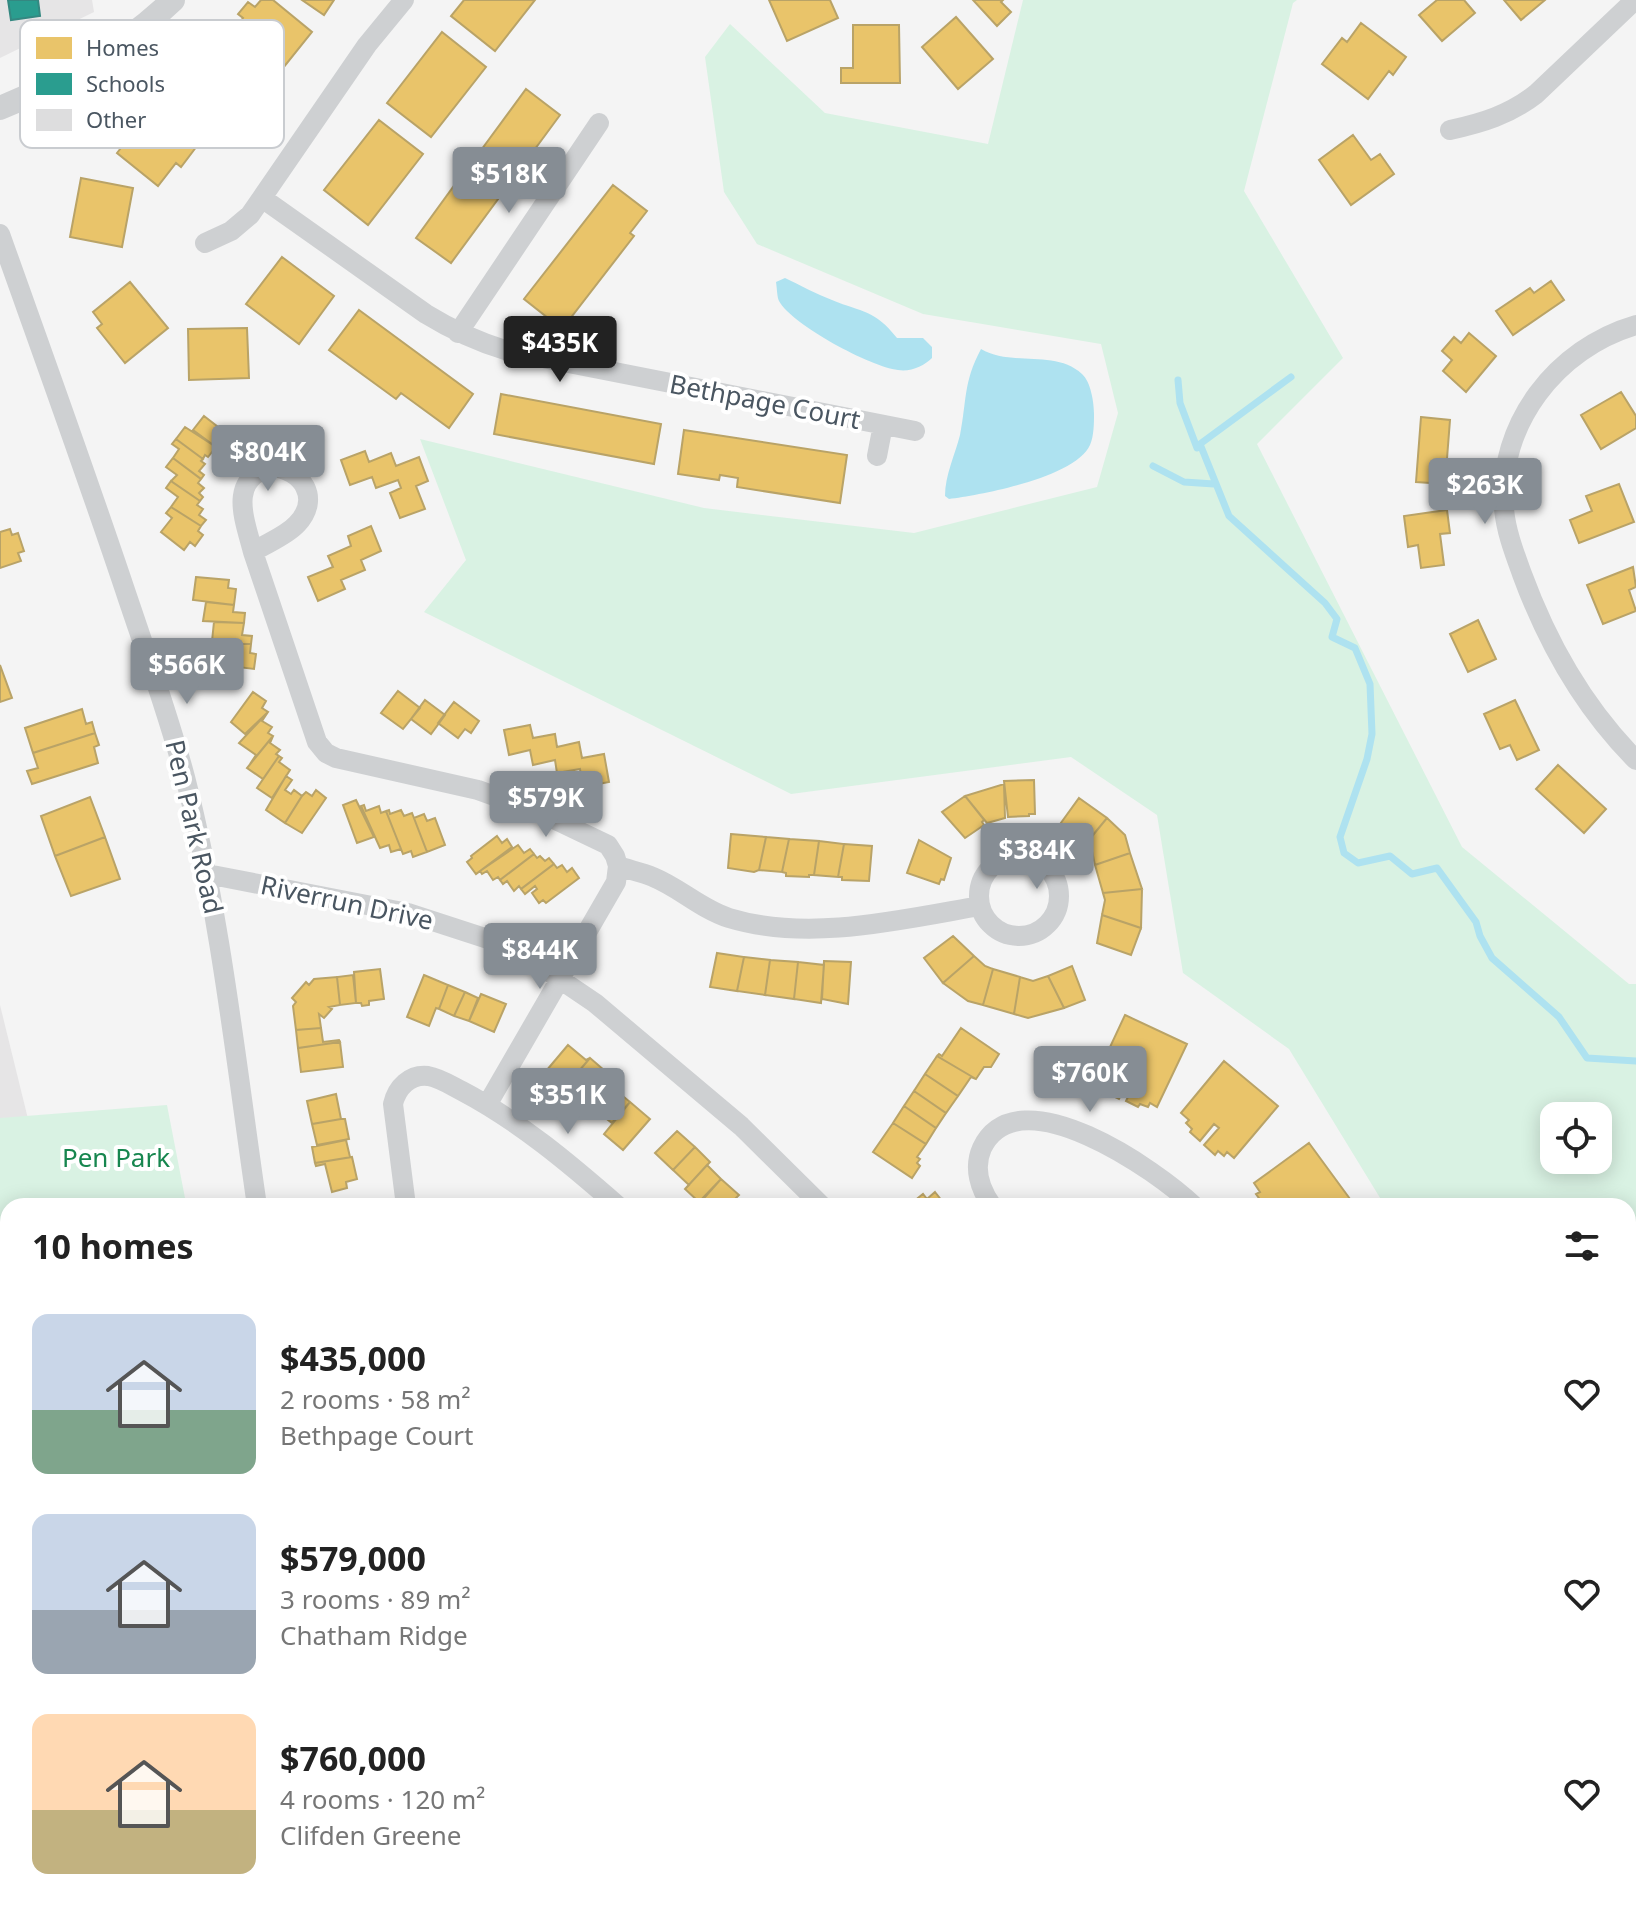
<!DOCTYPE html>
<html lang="en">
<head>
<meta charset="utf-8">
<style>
  body { margin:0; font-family:"Noto Sans",sans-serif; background:#f2f2f2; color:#222; height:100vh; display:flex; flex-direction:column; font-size:30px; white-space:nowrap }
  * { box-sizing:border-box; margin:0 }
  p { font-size:26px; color:#767676 }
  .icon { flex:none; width:44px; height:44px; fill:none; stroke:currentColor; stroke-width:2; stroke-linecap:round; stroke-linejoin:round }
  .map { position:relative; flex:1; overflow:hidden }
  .drawer { position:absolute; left:0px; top:1198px; width:1636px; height:712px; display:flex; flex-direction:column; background:#fff; border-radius:24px 24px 0 0; box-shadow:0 4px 20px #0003 }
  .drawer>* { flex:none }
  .buttons { position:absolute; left:1540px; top:1102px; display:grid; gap:16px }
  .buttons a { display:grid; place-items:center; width:72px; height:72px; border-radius:16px; background:#fff; box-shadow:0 4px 20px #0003; font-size:40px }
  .price { position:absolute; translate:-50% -68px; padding:0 18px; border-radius:8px; background:#868d94; color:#fff; font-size:26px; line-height:52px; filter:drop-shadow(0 2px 4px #0008) }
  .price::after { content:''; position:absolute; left:50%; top:48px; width:24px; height:18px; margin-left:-12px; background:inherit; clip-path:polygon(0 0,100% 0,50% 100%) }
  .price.selected { background:#222; color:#fff }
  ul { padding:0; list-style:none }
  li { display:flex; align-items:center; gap:24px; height:200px; padding:0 32px }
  li span { display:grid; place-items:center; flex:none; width:224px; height:160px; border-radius:16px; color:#555 }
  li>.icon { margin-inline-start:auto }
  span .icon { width:96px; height:96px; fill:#fffc; stroke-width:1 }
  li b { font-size:34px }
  h2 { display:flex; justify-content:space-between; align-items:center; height:96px; padding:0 32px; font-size:34px }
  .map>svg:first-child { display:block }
  .education { fill:#e6e5e6 }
  .green { fill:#d9f2e3; fill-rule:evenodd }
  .water { fill:#aee2f0 }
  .homes { fill:#e9c46a; stroke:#b9a367; stroke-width:2 }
  .schools { fill:#2a9d8f; stroke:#348881; stroke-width:2 }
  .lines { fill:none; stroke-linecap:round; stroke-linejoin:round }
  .stream { stroke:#aee2f0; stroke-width:7 }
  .building { fill:#ddddde; stroke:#e5e6e7; stroke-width:2 }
  .minor { stroke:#ced0d2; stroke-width:20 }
  .tertiary { stroke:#ced0d2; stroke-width:24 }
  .labels { text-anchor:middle; stroke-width:8; stroke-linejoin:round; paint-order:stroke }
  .street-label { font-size:26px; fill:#4a5661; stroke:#fff }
  .park-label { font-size:26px; fill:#17864f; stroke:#fff }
  .key { fill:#fff; stroke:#c9ccd0; stroke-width:2 }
  .key-label { font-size:22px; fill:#4a5661 }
</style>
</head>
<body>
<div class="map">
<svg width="1636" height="1910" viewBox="0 0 1636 1910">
  <rect width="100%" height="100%" fill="#f4f4f4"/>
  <path class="education" d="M 0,0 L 92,0 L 94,12 L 0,58 Z
    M 0,1005 L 45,1188 L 0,1191 Z"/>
  <path class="green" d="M 1023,0 L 1297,0 L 1293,3 L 1244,191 L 1343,358 L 1257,444 L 1462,847 L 1629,984 L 1636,984 L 1636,1428 L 1628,1424 L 1628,1206 L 1385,1206 L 1289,1049 L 1183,973 L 1157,815 L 1071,757 L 791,794 L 424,612 L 466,560 L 420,439 L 704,508 L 914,533 L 1097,487 L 1118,413 L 1101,344 L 923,314 L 757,244 L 724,192 L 705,57 L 730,24 L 825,113 L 988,144 ZM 1598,1116 L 1598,1160 L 1554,1160 L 1554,1116 Z
    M 167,1105 L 185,1198 L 230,1201 L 230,1206 L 8,1206 L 8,1789 L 0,1804 L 0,1118 Z
    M 210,1902 L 634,1902 L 651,1910 L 206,1910 Z"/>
  <path class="water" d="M 785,278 C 800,285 816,294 832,300 C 863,313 874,309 897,338 L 923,338 L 932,347 L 932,358 C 924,366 911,372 898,370 C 871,367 792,325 779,301 C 777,297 777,288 776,282 Z
    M 981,349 C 1011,367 1055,349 1082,374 C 1091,382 1094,403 1094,414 C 1094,423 1094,436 1090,445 C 1076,477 982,495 949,499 L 945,496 C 945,475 955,455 960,435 C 967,400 963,383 981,349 Z"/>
  <path class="homes" d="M 261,0 L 273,0 L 312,32 L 275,78 L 227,39 L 243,18 L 238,14 L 248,2 L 255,7 Z
    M 302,0 L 334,0 L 324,15 Z
    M 464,0 L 535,0 L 495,51 L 451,16 Z
    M 769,0 L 830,0 L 838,18 L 787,41 Z
    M 973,0 L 1003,0 L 1001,2 L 1011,12 L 997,26 Z
    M 1437,0 L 1464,0 L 1475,13 L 1442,41 L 1419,15 Z
    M 1504,0 L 1545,0 L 1521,20 Z
    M 956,17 L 993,59 L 958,89 L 922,47 Z
    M 1361,23 L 1406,57 L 1393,75 L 1389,71 L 1368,99 L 1322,64 L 1342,38 L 1347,42 Z
    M 853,25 L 899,25 L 900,83 L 841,83 L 841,68 L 853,68 Z
    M 442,32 L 486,67 L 431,137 L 387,103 Z
    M 526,89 L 560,115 L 451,263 L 416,238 L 464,172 L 471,177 L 482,162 L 476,157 Z
    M 154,106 L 200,142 L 181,167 L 176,163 L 158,186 L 117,153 Z
    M 379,120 L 423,154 L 368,225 L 324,190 Z
    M 1353,135 L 1371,160 L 1380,154 L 1394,174 L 1351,205 L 1319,160 Z
    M 81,178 L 133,188 L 122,247 L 70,237 Z
    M 613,185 L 647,211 L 630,233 L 634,236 L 562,329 L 524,299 Z
    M 282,257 L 334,296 L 299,344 L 246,304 Z
    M 1551,281 L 1564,300 L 1513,335 L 1496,311 L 1530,288 L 1534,293 Z
    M 130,282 L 168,328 L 125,363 L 97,328 L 102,324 L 93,312 Z
    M 359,310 L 473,394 L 449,428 L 401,393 L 396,399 L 329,350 Z
    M 247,328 L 249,378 L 189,380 L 188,329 Z
    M 1469,333 L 1496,356 L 1466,392 L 1443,371 L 1452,360 L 1442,351 L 1454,337 L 1461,343 Z
    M 1621,392 L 1636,416 L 1636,428 L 1601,449 L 1581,415 Z
    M 501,394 L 661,424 L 654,464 L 494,434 Z
    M 204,416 L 231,437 L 225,444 L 220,441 L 216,447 L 193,430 Z
    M 1421,417 L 1450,420 L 1445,484 L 1416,482 Z
    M 185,427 L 216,447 L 208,457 L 205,455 L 203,459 L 176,439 Z
    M 684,430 L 847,455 L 840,503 L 737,487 L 738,478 L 720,475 L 719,480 L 678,474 Z
    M 176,439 L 203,459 L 201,461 L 205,464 L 199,471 L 204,475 L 201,479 L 173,458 L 179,449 L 172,444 Z
    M 365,451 L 369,462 L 391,453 L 396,466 L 419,457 L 428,481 L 416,486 L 425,509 L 400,518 L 390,493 L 401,488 L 398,480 L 376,488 L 372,477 L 350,485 L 341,460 Z
    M 173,458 L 201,479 L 198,483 L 204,488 L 199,493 L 203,497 L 200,501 L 171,481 L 177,475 L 166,467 Z
    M 171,481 L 200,501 L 197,505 L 203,509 L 199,515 L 206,520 L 201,526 L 171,507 L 178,497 L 166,488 Z
    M 1619,484 L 1634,522 L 1579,543 L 1570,520 L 1592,511 L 1586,496 Z
    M 171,507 L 201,526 L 198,531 L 203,535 L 195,546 L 190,542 L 184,550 L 161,532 L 172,518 L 166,513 Z
    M 1447,510 L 1450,533 L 1440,534 L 1444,565 L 1421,568 L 1418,545 L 1408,547 L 1404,516 Z
    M 371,526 L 381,551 L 361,560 L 365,570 L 341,580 L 345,589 L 318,601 L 308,577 L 333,567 L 328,556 L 351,546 L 348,536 Z
    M 10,529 L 12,535 L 18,533 L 24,551 L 18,553 L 21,561 L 0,568 L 0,532 Z
    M 1633,567 L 1636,587 L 1629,590 L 1636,611 L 1603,624 L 1587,585 Z
    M 196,577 L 229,580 L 228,588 L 236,589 L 234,605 L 193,600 Z
    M 206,602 L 234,605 L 233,612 L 245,613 L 244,623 L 203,621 Z
    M 1478,620 L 1496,659 L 1468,672 L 1450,634 Z
    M 214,622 L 244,623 L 242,635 L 252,636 L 251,644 L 216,644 L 212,641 Z
    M 216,644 L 251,644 L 250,653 L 256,654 L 254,669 L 213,664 Z
    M 0,665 L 12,698 L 0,702 Z
    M 398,691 L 420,708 L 403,729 L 381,713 Z
    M 253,692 L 266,701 L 262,708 L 268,712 L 245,734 L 231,722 Z
    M 425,700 L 445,715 L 431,734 L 411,719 Z
    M 1515,700 L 1539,750 L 1517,760 L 1510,745 L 1500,749 L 1484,714 Z
    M 454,702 L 479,721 L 471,733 L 465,729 L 458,738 L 438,723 Z
    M 82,709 L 86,724 L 92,722 L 95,733 L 33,753 L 25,728 Z
    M 268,712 L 262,721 L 272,727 L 268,733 L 273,736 L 250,764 L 256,755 L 239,743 Z
    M 530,725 L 533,738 L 555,734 L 557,747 L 579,742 L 582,758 L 604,754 L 609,782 L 583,787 L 580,769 L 557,773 L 555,760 L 533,765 L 530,750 L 509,755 L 504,730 Z
    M 95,733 L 99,745 L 94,747 L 98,763 L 32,784 L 27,771 L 38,768 L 33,753 Z
    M 273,736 L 270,743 L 280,750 L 276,754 L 279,756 L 263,779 L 247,768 Z
    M 279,756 L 282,758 L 279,762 L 290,770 L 272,798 L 257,788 Z
    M 1558,765 L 1606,809 L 1584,833 L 1536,789 Z
    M 286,776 L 292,780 L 285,790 L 291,794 L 294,790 L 302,796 L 285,823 L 266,810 Z
    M 1034,780 L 1035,814 L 1029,814 L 1029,816 L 1008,817 L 1004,781 Z
    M 1004,784 L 1005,818 L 987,823 L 965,796 Z
    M 316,790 L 326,798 L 302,833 L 285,823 L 302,796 L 306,792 L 312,796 Z
    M 965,796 L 984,820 L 982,822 L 984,825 L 965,838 L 942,812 Z
    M 90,797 L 105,837 L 55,856 L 41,816 Z
    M 1079,798 L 1107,818 L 1084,846 L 1058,827 Z
    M 356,800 L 374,837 L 357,843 L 343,805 Z
    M 364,805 L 366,811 L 379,806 L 381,813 L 386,811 L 401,849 L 391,852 L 389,845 L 380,848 L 361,806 Z
    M 389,810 L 390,814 L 401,810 L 404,816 L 412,813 L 427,852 L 413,857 L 411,851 L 403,854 L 386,811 Z
    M 412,813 L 414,818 L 424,814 L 427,821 L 435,818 L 445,845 L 427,852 Z
    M 1107,818 L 1125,835 L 1130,853 L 1095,865 L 1092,851 L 1084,846 Z
    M 731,834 L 766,837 L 759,870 L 754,872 L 728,868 Z
    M 497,836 L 502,843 L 507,839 L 512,847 L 476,874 L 467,862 L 472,858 L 471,856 Z
    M 105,837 L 120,879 L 71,896 L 55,856 Z
    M 766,837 L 789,839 L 782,872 L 759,870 Z
    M 789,839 L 819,841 L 814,875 L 809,875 L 809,877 L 786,876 L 786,873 L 782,872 Z
    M 919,840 L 951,858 L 944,880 L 941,879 L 939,884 L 907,873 Z
    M 819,841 L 844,844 L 838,877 L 814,875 Z
    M 844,844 L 872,846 L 869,881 L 842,880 L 842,877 L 838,877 Z
    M 518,845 L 524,853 L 530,849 L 534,854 L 500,880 L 498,877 L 493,880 L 487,871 L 482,874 L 480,871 Z
    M 1130,853 L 1142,889 L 1103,893 L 1095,865 Z
    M 534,854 L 537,858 L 540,856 L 545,861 L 549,858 L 554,864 L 521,889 L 519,886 L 514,891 L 507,881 L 503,884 L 500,880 Z
    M 554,864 L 557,868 L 562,865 L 567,872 L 572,868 L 579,878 L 546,903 L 543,900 L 539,903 L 532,893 L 537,889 L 535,886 L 525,894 L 521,889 Z
    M 1142,889 L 1141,928 L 1102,915 L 1105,900 L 1103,893 Z
    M 1102,915 L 1141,928 L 1131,955 L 1097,943 Z
    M 953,936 L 974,956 L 943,983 L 924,958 Z
    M 717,953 L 744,957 L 737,991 L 710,987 Z
    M 974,956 L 985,966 L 993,969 L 983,1005 L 968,1001 L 943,983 Z
    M 744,957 L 770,960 L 765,995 L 737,991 Z
    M 770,960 L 798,962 L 794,999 L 765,995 Z
    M 824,961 L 851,962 L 848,1004 L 822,999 Z
    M 798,962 L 824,965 L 821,1003 L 794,999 Z
    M 1072,966 L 1085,1000 L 1064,1008 L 1048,976 Z
    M 380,969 L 384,999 L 369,1001 L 369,1005 L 362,1006 L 361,1003 L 356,1003 L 354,972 Z
    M 993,969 L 1020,977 L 1014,1014 L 983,1005 Z
    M 353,975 L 356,1003 L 340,1005 L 337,977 Z
    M 424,975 L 448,985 L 439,1009 L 436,1008 L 429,1026 L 407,1017 Z
    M 1048,976 L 1064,1008 L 1028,1018 L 1014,1014 L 1020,977 L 1033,981 Z
    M 337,977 L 340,1005 L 329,1007 L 332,1009 L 324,1018 L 319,1014 L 321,1028 L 296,1030 L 293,1006 L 296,1002 L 292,998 L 306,982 L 309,985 L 314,979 Z
    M 448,985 L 465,992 L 454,1016 L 439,1009 Z
    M 465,992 L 478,998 L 469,1021 L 454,1016 Z
    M 481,994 L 506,1004 L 494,1032 L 469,1021 Z
    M 1125,1015 L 1187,1044 L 1157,1107 L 1150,1103 L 1148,1107 L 1140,1104 L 1138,1107 L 1126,1101 L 1136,1080 L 1130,1077 L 1119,1099 L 1107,1093 L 1109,1088 L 1102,1085 L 1104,1081 L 1096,1077 Z
    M 321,1028 L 323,1042 L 339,1040 L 340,1042 L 298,1048 L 296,1030 Z
    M 961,1028 L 999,1054 L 991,1067 L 984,1067 L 976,1079 L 937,1056 L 939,1054 L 942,1056 Z
    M 340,1042 L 343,1067 L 301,1072 L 298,1048 Z
    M 568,1045 L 586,1060 L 590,1058 L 557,1097 L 546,1087 L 549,1084 L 541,1077 Z
    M 937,1056 L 976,1079 L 971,1077 L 958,1096 L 925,1074 Z
    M 590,1058 L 604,1070 L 582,1096 L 568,1084 Z
    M 1224,1061 L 1278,1106 L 1234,1158 L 1227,1152 L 1224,1156 L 1218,1151 L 1215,1155 L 1204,1145 L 1219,1128 L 1214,1124 L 1200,1141 L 1190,1132 L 1192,1129 L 1186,1123 L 1189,1120 L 1181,1113 Z
    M 602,1073 L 616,1085 L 594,1112 L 589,1108 L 592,1104 L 582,1096 Z
    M 925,1074 L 958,1096 L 946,1113 L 914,1091 Z
    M 616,1085 L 621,1089 L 618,1092 L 630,1102 L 612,1123 L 598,1112 L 596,1114 L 594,1112 Z
    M 914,1091 L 946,1113 L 936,1128 L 904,1106 Z
    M 336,1094 L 341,1119 L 312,1124 L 307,1101 Z
    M 630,1102 L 650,1119 L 623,1150 L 604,1134 Z
    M 904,1106 L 936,1128 L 926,1144 L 893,1123 Z
    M 341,1119 L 345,1119 L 349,1139 L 317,1145 L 312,1124 Z
    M 893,1123 L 926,1144 L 917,1157 L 920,1159 L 917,1163 L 920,1166 L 912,1178 L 873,1152 Z
    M 677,1131 L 695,1147 L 673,1170 L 655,1153 Z
    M 346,1140 L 350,1157 L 352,1157 L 315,1163 L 312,1147 Z
    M 1309,1143 L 1350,1199 L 1340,1206 L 1288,1206 L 1284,1200 L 1276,1206 L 1260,1206 L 1258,1203 L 1261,1201 L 1256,1194 L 1260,1192 L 1254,1183 Z
    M 695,1147 L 710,1162 L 685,1189 L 689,1185 L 673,1170 Z
    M 352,1157 L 357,1179 L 346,1182 L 347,1188 L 332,1192 L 325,1164 L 316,1166 L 315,1163 Z
    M 707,1165 L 721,1179 L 699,1202 L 685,1189 Z
    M 721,1179 L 739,1195 L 728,1206 L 697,1206 Z
    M 935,1192 L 946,1206 L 908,1206 L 923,1194 L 927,1199 Z
    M 1628,1446 L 1636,1450 L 1636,1470 L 1628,1486 Z
    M 1628,1587 L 1636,1591 L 1636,1624 L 1629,1639 Z
    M 1091,1902 L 1136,1902 L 1139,1903 L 1137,1910 L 1089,1910 Z
    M 1225,1902 L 1264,1902 L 1263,1910 L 1223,1909 Z
    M 1458,1902 L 1491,1902 L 1487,1910 L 1459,1910 L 1462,1905 Z
    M 1491,1902 L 1516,1902 L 1512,1910 L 1487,1910 Z
    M 1516,1902 L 1528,1902 L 1537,1906 L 1535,1910 L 1512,1910 Z"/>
  <path class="schools" d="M 8,0 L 38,0 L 40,16 L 11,20 Z"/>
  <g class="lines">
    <path class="stream" d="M 1291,377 L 1200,444 L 1229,516 L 1325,603 L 1337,619 L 1332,637 L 1355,648 L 1370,684 L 1372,734 L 1367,759 L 1340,837 L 1344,853 L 1358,863 L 1390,856 L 1412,874 L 1437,868 L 1476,922 L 1480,936 L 1492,958 L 1559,1017 L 1587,1058 L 1636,1061
      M 1178,380 L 1180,403 L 1197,448 L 1198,447
      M 1153,466 L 1184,482 L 1214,484"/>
  </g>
  <path class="building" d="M 385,1902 L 418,1902 L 423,1904 L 421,1910 L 382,1910 Z"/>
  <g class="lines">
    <path class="minor" d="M 1450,130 C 1482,123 1509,115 1536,94 L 1635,0
      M 262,198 L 426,314 C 452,330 478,342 508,351 L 915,431
      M 0,234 C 43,355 87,476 128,599 C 148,658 169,717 185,777 C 221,918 236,1063 257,1206
      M 205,243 L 231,231 L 250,215 L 367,45 L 404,0
      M 1636,325 C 1557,348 1497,424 1504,509 C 1506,531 1514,552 1522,574 C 1547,642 1584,708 1636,760
      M 458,333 L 599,123
      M 877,456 L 883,425
      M 271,467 C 303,469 321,499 297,524 C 286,536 267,543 253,552 C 245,520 227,480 271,467 Z
      M 253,552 L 317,742 L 326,753 L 336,758 L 478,790 L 539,812 L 608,845 L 615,856 L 618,866 C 629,870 642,872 653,877 C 680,888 701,909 729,918 C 808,942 900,920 980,906
      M979 896a40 40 0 1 1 80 0a40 40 0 1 1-80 0Z
      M 207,874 L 408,913 L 491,940 L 533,961 L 595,1003 L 741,1126 L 822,1206
      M 487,1105 L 616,882 L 618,866
      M 406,1206 L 393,1104 C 397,1087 410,1074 428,1076 C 440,1078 452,1086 462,1091 C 519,1121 570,1164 618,1206
      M 992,1206 C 980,1189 973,1168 982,1148 C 1018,1073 1158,1171 1194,1206
      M 1628,1538 L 1636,1542
      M 1628,1687 L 1636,1691
      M 1628,1727 L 1636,1713
      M 1628,1831 L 1636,1835
      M 0,1836 L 8,1822
      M 1338,1902 L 1350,1910
      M 1181,1910 L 1183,1902"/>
    <path class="tertiary" d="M 0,108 C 64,82 123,48 173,0"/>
  </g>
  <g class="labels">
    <g class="street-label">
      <text transform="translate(765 402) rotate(11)" y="9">Bethpage Court</text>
      <text transform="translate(194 827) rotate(77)" y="9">Pen Park Road</text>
      <text transform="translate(347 903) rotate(12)" y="9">Riverrun Drive</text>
    </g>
    <g class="park-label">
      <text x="116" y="1167">Pen Park</text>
    </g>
  </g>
  <rect x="20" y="20" width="264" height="128" rx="12" class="key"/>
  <rect x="36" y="37" width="36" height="22" fill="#e9c46a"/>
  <rect x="36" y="73" width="36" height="22" fill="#2a9d8f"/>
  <rect x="36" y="109" width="36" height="22" fill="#ddddde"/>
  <g class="key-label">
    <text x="86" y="56">Homes</text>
    <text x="86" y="92">Schools</text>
    <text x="86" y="128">Other</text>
  </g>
</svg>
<div class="buttons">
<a><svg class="icon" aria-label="locate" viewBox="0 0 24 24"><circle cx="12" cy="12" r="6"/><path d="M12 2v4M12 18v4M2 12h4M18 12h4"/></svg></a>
</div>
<b class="price" style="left:509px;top:215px">$518K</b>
<b class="price selected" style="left:560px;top:384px">$435K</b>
<b class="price" style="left:268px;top:493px">$804K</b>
<b class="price" style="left:1485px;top:526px">$263K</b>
<b class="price" style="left:187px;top:706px">$566K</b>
<b class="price" style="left:546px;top:839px">$579K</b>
<b class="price" style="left:1037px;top:891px">$384K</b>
<b class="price" style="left:540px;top:991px">$844K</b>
<b class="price" style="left:1090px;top:1114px">$760K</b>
<b class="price" style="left:568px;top:1136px">$351K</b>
<section class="drawer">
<h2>10 homes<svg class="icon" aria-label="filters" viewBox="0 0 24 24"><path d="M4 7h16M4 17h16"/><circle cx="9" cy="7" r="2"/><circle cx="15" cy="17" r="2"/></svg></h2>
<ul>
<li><span style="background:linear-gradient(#c9d6e8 60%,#7fa58c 0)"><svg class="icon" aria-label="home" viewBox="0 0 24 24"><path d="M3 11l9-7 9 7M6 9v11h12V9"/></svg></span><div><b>$435,000</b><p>2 rooms · 58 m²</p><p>Bethpage Court</p></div><svg class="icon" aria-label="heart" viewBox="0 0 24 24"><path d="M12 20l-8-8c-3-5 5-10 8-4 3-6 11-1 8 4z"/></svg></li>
<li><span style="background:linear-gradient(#c9d6e8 60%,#9aa5b1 0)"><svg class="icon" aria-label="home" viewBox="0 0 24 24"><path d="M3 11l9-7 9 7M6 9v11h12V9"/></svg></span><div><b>$579,000</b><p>3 rooms · 89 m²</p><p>Chatham Ridge</p></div><svg class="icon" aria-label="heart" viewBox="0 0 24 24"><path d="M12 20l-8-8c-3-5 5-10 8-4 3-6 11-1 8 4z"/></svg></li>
<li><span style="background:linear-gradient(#ffd9b3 60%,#c2b280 0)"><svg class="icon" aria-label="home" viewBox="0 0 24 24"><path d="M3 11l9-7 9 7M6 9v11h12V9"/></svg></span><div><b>$760,000</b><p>4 rooms · 120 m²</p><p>Clifden Greene</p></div><svg class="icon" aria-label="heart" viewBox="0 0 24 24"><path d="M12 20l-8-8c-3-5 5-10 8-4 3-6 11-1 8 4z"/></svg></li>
</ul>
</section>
</div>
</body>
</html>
